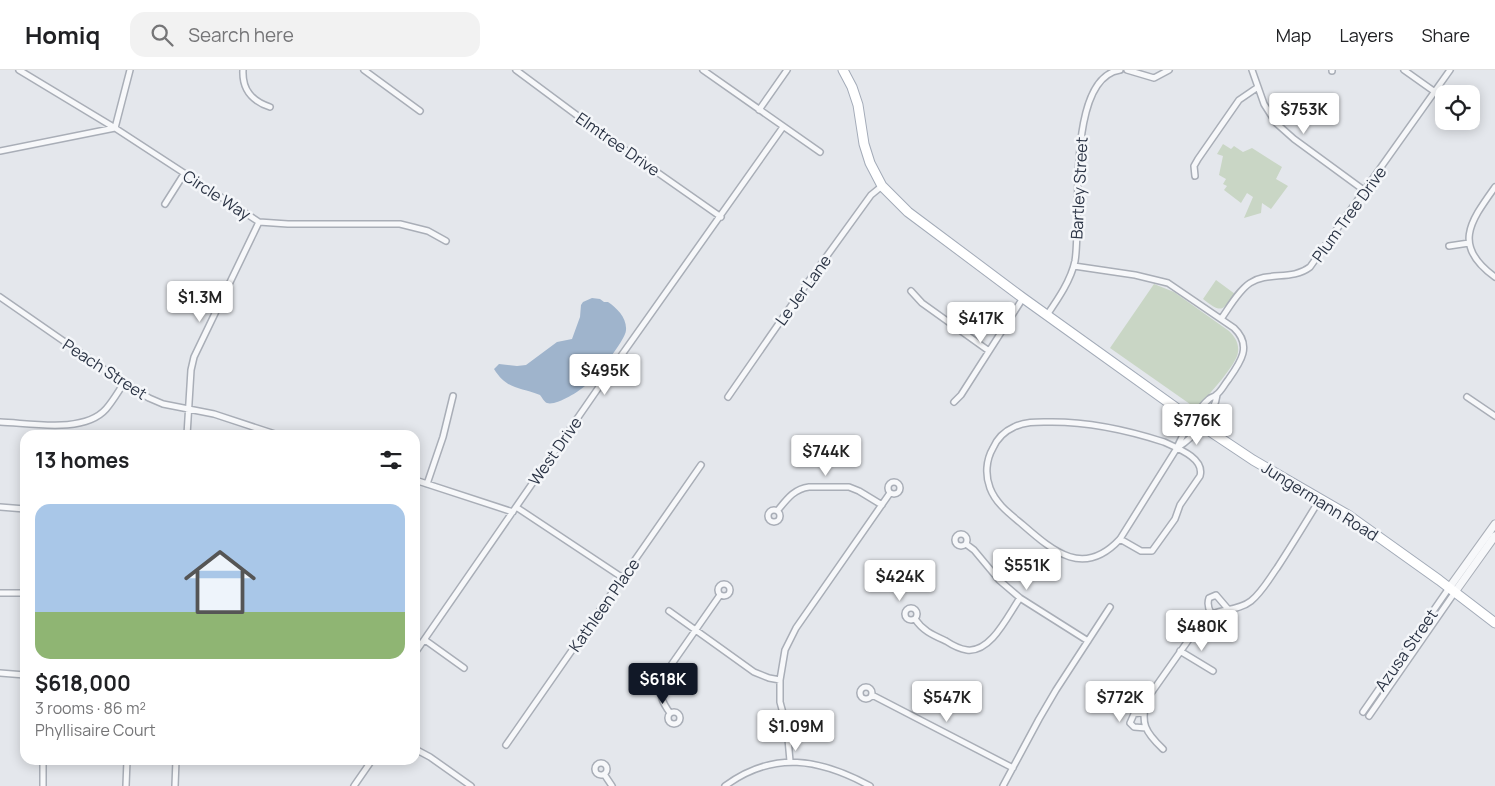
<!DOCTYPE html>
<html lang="en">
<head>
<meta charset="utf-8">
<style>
  body { margin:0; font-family:Manrope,sans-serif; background:#f2f2f2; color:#202124; height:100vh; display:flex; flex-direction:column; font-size:19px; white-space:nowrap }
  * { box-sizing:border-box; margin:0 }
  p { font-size:16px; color:#757577 }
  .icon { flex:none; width:28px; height:28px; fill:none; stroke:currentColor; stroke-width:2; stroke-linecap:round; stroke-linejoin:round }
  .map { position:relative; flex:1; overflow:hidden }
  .drawer { position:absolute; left:20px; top:360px; width:400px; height:335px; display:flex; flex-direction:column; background:#fff; border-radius:15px; box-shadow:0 2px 12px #0003 }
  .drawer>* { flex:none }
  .fabs { position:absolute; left:1435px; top:15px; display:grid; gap:10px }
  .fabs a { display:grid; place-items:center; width:45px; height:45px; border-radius:10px; background:#fff; box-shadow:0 2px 12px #0003; font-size:25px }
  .price { position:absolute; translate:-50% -42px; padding:0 11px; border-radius:5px; background:#fff; color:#222; font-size:16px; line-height:32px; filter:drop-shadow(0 1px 2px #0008) }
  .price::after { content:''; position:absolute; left:50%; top:30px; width:15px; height:11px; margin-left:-8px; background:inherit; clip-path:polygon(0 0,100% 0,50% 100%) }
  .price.active { background:#111827; color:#fff }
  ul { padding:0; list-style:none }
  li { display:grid; align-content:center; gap:10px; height:265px; padding:0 15px }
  li span { display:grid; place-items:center; height:155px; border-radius:15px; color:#555 }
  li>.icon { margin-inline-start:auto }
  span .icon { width:90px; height:90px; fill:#fffc; stroke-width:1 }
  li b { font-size:21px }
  h2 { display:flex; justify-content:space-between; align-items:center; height:60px; padding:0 15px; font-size:21px }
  header { display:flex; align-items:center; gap:30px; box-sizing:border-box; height:70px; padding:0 25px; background:#fff; border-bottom:1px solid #e0e0e0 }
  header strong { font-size:24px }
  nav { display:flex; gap:28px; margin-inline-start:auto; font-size:18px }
  .search { width:350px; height:45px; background:#f2f2f2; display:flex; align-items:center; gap:12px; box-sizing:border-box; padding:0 18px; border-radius:15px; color:#757577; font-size:19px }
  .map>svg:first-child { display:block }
  .green { fill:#c9d6c5 }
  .water { fill:#9fb4cc }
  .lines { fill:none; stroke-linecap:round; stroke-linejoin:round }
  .minor-casing { stroke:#a9aeb7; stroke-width:8 }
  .tertiary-casing { stroke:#a9aeb7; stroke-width:9 }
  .primary-casing { stroke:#a3abb8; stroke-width:11 }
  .minor { stroke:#f7f8fa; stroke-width:5 }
  .tertiary { stroke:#f7f8fa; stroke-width:7 }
  .primary { stroke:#fff; stroke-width:9 }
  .labels { text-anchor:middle; stroke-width:5; stroke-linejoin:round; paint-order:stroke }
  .street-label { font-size:16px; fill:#2b3445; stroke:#f4f6f9 }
</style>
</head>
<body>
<header>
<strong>Homiq</strong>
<div class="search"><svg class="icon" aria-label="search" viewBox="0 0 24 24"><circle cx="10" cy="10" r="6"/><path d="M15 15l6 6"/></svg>Search here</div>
<nav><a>Map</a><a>Layers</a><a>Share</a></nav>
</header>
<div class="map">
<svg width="1495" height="716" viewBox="0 0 1495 716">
  <rect width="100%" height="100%" fill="#e4e7ec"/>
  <path class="green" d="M 1223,74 L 1231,79 L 1234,76 L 1243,82 L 1252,78 L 1282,97 L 1276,109 L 1288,116 L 1271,139 L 1262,133 L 1261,143 L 1244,148 L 1253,127 L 1247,123 L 1241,133 L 1224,120 L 1227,116 L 1223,114 L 1226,109 L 1219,105 L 1223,86 L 1217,84 Z
    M 1216,210 L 1235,224 C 1222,242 1221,243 1203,229 Z
    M 1154,214 L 1174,222 L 1229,261 C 1235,267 1239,273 1238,282 C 1237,295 1206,327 1197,339 L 1110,278 Z"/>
  <path class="water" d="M 592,228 L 600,229 L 604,232 L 608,232 C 617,238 627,248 626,260 C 626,270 594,309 585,316 C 578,322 556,336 547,333 C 544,332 542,327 540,325 C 520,317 507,320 494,299 L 499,294 L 517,296 L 526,295 L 557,272 L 572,269 L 580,247 L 581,235 L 583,232 Z"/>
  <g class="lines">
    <defs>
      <path id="minor" d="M 19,0 L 115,58 L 259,152 L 288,154 L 400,154 L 428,161 L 446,171
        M 243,0 C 242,20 252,31 270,37
        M 364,0 L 420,41
        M 516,0 L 594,58 L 721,147
        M 703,0 L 820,82
        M 1127,0 L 1154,8 L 1169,0
        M 1252,0 L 1264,34 L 1276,53 L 1294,69 L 1365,121
        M 1332,0 L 1332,1
        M 1404,0 L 1435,22
        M 759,40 L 787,0
        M 115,58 L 130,0
        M 0,81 L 115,58
        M 1195,106 L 1194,96 L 1198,89 L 1239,30 L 1258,17
        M 1495,117 C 1470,152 1452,176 1495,207
        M 165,134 L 184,104
        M 1449,176 L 1469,173
        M 1074,196 L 1135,205 L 1168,213 L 1234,258 C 1253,276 1240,293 1228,310 C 1224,315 1221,322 1216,325 C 1214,327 1211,327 1209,329 C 1198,338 1182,365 1177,378 L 1120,469 C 1084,508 1054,482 1023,455 C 1010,444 996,434 990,418 C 985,405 986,390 993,378 C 997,369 1005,361 1014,357 C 1026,351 1039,352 1052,352 C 1090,352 1127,360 1164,372 C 1177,378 1205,388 1200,406 L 1180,435 L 1175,449 L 1152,481 L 1141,481 L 1120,469
        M 911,221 L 922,233 L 989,281
        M 0,227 L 124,313 L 149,328 L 163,334 L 214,344 L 278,365
        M 1047,245 C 1058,229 1071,210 1075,191 C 1082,152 1065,8 1120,0
        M 1221,249 C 1229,238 1238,221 1250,213 C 1268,201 1292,211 1310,197 L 1450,0
        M 728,327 L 800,223 L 871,125 L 882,116
        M 1467,327 L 1495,346
        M 954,332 L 961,325 L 1023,228
        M 0,352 C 30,353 84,364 106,339 C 113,331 118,322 124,313
        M 187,365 L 191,300 L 194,287 L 259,152
        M 1177,378 C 1193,368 1215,344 1217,325
        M 415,410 L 513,442
        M888 418a6 6 0 1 1 12 0a6 6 0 1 1-12 0Z
        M 427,414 L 443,367 L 453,326
        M 0,437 L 25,439
        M 516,437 L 623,508
        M768 446a6 6 0 1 1 12 0a6 6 0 1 1-12 0Z
        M 778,440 C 787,429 794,419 809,417 L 849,417 L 859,421 L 882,435
        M955 470a6 6 0 1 1 12 0a6 6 0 1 1-12 0Z
        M 966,474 L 974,480 L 999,510 L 1020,528 L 1088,571
        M718 520a6 6 0 1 1 12 0a6 6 0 1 1-12 0Z
        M 0,523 L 25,523
        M905 544a6 6 0 1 1 12 0a6 6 0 1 1-12 0Z
        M 669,541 L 754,602 L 769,608 L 780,610
        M 1211,543 C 1208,538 1207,534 1209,528 L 1216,525 L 1228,539
        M 915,549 C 923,561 933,565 946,571 C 952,575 960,579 967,580 C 991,583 1008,545 1020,528
        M 425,570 L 464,598
        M 1180,581 L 1213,601
        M 415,583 L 599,317 L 783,57
        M 0,603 L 25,605
        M860 623a6 6 0 1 1 12 0a6 6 0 1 1-12 0Z
        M 872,625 L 1013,698
        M668 648a6 6 0 1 1 12 0a6 6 0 1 1-12 0Z
        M 1144,642 L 1134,644 L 1130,653 L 1134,657 L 1146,658
        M 1363,642 L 1449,518
        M 670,643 C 662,632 659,624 660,611 L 720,525
        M 1369,646 L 1455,522
        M 506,675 L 701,395
        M 415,679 L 430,687 L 471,716
        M 1163,679 C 1145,662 1140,653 1147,629 L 1204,548 C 1218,538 1237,542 1251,531 C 1262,522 1269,509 1277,498 C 1292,475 1306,452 1320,429
        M 790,691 L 787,658 L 780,632 L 780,610 L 785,580 L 796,558 L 890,423
        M595 699a6 6 0 1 1 12 0a6 6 0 1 1-12 0Z
        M 604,704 L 612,716
        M 43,716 L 43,690
        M 126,716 L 127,690
        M 175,716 L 176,690
        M 354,716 L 372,690
        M 725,716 C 774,680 820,689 870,716
        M 1003,716 L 1039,649 L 1056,620 L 1110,537"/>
      <path id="tertiary" d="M 1449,518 L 1495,454
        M 1455,522 L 1495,466"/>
      <path id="primary" d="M 843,0 L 852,17 L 858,35 L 864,74 L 870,93 L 882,116 L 908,142 L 1023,228 L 1193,350 L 1253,390 L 1348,445 L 1439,510 L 1495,553"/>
    </defs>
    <use href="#minor" class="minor-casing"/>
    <use href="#tertiary" class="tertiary-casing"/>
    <use href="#primary" class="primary-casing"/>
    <use href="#minor" class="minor"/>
    <use href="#tertiary" class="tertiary"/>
    <use href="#primary" class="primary"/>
  </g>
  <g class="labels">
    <g class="street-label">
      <text transform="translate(618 74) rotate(35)" y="6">Elmtree Drive</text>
      <text transform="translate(1079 118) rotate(-87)" y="6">Bartley Street</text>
      <text transform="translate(217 125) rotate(33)" y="6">Circle Way</text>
      <text transform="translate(1349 144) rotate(-54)" y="6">Plum Tree Drive</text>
      <text transform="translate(803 220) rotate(-54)" y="6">Le Jer Lane</text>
      <text transform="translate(105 299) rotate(33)" y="6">Peach Street</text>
      <text transform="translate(555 381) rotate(-55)" y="6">West Drive</text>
      <text transform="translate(1320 431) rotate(32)" y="6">Jungermann Road</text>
      <text transform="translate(604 535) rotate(-55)" y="6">Kathleen Place</text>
      <text transform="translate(1406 580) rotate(-55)" y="6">Azusa Street</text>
    </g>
  </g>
</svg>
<div class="fabs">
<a><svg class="icon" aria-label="locate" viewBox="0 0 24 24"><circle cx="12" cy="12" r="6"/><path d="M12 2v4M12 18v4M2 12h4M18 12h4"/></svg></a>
</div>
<b class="price" style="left:1304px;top:65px">$753K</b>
<b class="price" style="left:200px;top:253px">$1.3M</b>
<b class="price" style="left:981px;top:274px">$417K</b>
<b class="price" style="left:605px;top:326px">$495K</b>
<b class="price" style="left:1197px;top:376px">$776K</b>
<b class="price" style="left:826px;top:407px">$744K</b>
<b class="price" style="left:1027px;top:521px">$551K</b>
<b class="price" style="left:900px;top:532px">$424K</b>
<b class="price" style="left:1202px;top:582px">$480K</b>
<b class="price active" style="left:663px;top:635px">$618K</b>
<b class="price" style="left:947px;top:653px">$547K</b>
<b class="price" style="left:1120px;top:653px">$772K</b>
<b class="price" style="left:796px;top:682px">$1.09M</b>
<section class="drawer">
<h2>13 homes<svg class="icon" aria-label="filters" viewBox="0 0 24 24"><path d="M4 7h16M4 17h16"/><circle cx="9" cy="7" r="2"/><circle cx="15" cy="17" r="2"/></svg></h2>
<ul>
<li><span style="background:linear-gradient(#a9c7e8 70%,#8fb573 0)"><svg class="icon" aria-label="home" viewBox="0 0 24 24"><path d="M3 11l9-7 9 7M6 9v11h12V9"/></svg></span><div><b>$618,000</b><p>3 rooms · 86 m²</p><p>Phyllisaire Court</p></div></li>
</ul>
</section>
</div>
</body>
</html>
